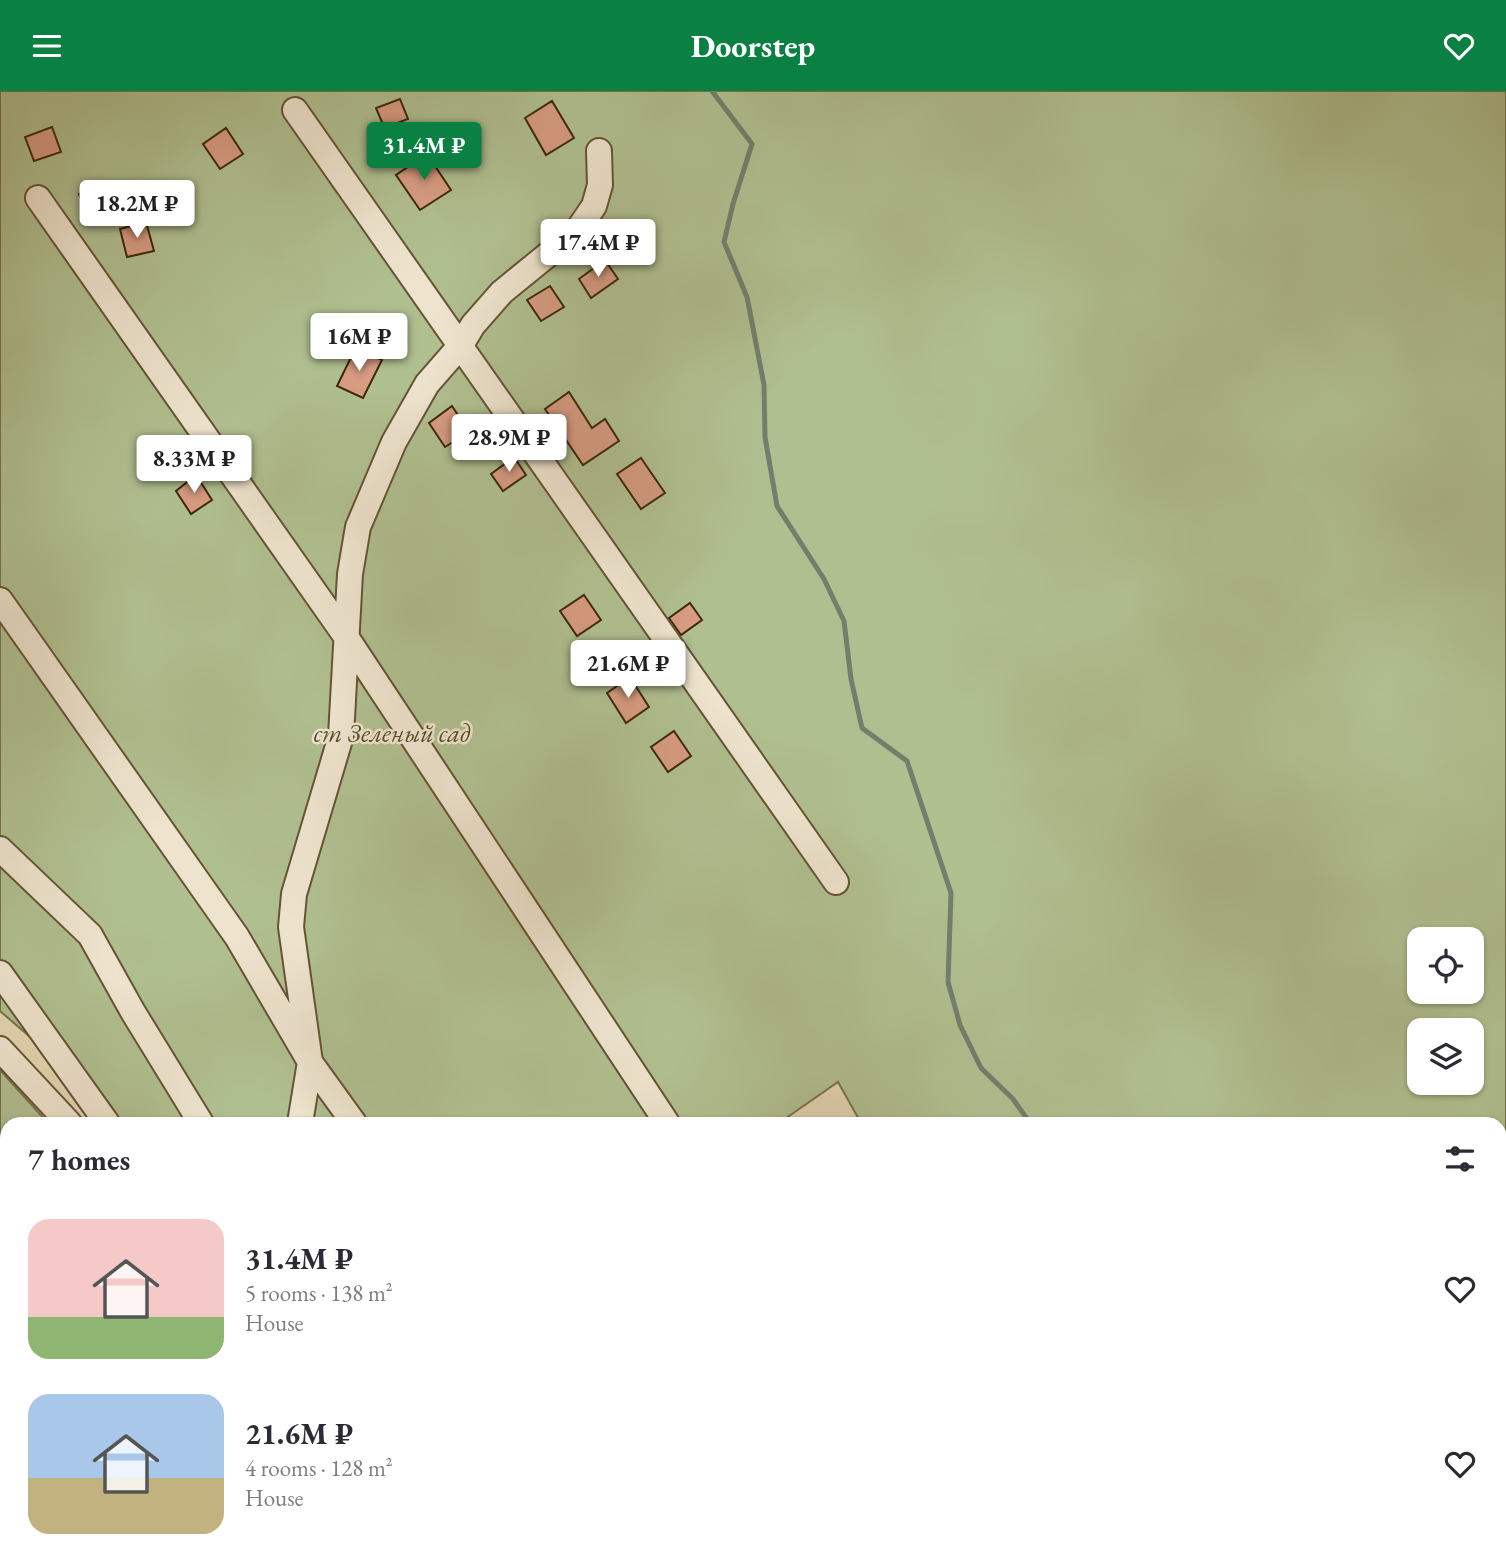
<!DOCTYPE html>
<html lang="en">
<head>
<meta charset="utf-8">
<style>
  body { margin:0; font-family:"EB Garamond",serif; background:#f2f2f3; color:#2b2b33; height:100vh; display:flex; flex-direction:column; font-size:26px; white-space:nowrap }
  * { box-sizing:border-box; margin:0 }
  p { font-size:23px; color:#7c7c81 }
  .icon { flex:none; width:38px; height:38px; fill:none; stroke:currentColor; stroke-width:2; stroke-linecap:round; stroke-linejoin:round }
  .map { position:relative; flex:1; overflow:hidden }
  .sheet { position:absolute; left:0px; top:1026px; width:1507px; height:450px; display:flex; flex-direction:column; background:#fff; border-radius:21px 21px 0 0; box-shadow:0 2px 5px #0004 }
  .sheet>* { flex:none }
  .controls { position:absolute; left:1407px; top:836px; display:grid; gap:14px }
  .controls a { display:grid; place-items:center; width:77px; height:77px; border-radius:14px; background:#fff; box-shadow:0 2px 5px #0004; font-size:35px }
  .price { position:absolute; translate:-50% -60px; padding:0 16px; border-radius:7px; background:#fff; color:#222; font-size:23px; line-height:46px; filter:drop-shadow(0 2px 4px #0008) }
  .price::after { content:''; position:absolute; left:50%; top:42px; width:21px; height:16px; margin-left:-10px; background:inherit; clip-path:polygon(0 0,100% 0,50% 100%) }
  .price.active { background:#0b8043; color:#fff }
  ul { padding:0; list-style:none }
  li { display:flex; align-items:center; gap:21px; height:175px; padding:0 28px }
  li span { display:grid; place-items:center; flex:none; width:196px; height:140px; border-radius:21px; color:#555 }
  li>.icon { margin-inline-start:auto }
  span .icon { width:84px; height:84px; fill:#fffc; stroke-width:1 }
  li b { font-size:30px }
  h2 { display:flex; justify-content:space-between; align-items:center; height:84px; padding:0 28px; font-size:30px }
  header { display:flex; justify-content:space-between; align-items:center; height:91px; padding:0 28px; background:#0b8043; color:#fff; font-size:32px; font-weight:700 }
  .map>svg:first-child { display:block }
  .green { fill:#b0bf90; stroke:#76734e; stroke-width:2; fill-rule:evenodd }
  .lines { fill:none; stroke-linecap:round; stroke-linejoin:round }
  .stream { stroke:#727f6d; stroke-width:5 }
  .building { fill:#d79c82; stroke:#3c270b; stroke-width:2 }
  .minor-casing { stroke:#665335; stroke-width:28 }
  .path { stroke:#3c270b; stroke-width:2.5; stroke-dasharray:2 3.5; stroke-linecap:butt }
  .minor { stroke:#eee4ce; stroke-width:24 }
  .labels { text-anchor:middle; stroke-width:5; stroke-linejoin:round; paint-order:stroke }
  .park-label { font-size:26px; font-style:italic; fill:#594d2c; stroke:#eee4ce }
</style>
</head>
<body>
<header><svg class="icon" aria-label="menu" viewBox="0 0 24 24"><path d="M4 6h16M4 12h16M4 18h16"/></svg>Doorstep<svg class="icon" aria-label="heart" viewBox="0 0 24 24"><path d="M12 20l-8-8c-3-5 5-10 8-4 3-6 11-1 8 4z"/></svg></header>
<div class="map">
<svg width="1506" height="1475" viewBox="0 0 1506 1475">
  <rect width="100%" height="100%" fill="#e5d6b4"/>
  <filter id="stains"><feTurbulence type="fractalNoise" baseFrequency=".00286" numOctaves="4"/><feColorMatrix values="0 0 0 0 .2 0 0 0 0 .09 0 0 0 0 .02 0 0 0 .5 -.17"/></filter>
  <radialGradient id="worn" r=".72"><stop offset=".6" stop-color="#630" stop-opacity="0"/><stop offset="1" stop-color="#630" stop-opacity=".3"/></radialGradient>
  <path class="green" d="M 0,0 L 1506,0 L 1506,1475 L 566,1475 L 559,1468 L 1500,1468 L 1500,1032 L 861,1032 L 838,991 L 779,1032 L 122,1032 L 101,1004 L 88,996 L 0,920 ZM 1419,849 L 1472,849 L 1472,901 L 1419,901 ZM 1419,940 L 1472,940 L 1472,992 L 1419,992 Z
    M 0,979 L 48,1032 L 7,1032 L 7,1468 L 413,1468 L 421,1475 L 0,1475 Z"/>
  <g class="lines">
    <path class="stream" d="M 712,0 L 752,53 L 733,113 L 724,151 L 747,206 L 764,294 L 765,346 L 777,415 L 824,488 L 844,530 L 851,588 L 862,637 L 907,670 L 951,802 L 948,891 L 960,934 L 981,977 L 1013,1008 L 1030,1032
      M 1500,1252 L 1506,1255
      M 1225,1468 L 1228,1475"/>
  </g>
  <path class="building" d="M 400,8 L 408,28 L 397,32 L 404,49 L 382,59 L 374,40 L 384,36 L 376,17 Z
    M 552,10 L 574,47 L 546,64 L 525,27 Z
    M 52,36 L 61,61 L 34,70 L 25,46 Z
    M 226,37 L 243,63 L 220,78 L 203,53 Z
    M 427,63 L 451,99 L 420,119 L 396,84 Z
    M 102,92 L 112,119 L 90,129 L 79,103 Z
    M 146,131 L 154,160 L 127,166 L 120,138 Z
    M 605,169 L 618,188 L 591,207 L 579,188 Z
    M 550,195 L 564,216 L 541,230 L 527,209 Z
    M 356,256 L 382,269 L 363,307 L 337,295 Z
    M 569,301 L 592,337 L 605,328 L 619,350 L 583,374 L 545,318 Z
    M 452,315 L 469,341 L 445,356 L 429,332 Z
    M 514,366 L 526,384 L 503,400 L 491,383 Z
    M 641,367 L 665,402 L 641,418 L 617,383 Z
    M 196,384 L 212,409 L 191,423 L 176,400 Z
    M 584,504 L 601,529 L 577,545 L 560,520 Z
    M 690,512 L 702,529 L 681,544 L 669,527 Z
    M 630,586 L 649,616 L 626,632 L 607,602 Z
    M 674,640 L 691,665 L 668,681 L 651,656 Z"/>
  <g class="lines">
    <defs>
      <path id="minor" d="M 295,19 L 836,791
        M 38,107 L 347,547 L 667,1032
        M 0,509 L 237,846 L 310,971 L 354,1032
        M 0,758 L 90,844 L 133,921 L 201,1032
        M 0,882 L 107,1032
        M 0,958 L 69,1032
        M 300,1032 L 310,971 L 291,836 L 294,803 L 341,645 L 350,483 L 358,436 L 394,351 L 427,293 L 461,254 L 473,234 L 502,201 L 577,140 L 594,115 L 600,94 L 599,60
        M 451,1468 L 459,1475"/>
    </defs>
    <use href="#minor" class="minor-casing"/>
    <path class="path" d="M 126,1475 L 129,1468"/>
    <use href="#minor" class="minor"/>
  </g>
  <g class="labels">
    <g class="park-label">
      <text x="392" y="651">ст Зеленый сад</text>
    </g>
  </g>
  <rect width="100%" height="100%" filter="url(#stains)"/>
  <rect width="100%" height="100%" fill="url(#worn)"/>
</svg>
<div class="controls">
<a><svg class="icon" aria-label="locate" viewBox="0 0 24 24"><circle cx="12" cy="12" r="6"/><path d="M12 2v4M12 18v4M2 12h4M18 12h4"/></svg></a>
<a><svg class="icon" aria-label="layers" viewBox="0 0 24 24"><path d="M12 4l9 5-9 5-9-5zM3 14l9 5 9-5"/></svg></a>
</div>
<b class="price active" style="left:424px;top:91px">31.4M ₽</b>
<b class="price" style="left:137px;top:149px">18.2M ₽</b>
<b class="price" style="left:598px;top:188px">17.4M ₽</b>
<b class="price" style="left:359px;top:282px">16M ₽</b>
<b class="price" style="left:509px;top:383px">28.9M ₽</b>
<b class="price" style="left:194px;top:404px">8.33M ₽</b>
<b class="price" style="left:628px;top:609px">21.6M ₽</b>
<section class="sheet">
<h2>7 homes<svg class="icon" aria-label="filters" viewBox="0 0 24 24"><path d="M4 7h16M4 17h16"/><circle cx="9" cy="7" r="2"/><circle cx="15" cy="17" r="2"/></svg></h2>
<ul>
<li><span style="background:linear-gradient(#f6c9c9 70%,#8fb573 0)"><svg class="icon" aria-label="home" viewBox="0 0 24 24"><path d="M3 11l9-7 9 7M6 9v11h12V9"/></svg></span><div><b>31.4M ₽</b><p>5 rooms · 138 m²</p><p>House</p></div><svg class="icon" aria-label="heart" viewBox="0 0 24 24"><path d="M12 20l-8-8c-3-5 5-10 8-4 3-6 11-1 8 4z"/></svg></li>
<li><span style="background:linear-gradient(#a9c7e8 60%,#c2b280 0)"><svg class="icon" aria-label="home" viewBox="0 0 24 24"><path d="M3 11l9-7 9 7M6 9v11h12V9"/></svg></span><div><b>21.6M ₽</b><p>4 rooms · 128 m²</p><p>House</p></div><svg class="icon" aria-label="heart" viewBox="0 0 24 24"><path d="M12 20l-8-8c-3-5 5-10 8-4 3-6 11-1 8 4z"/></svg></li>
</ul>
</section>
</div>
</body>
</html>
